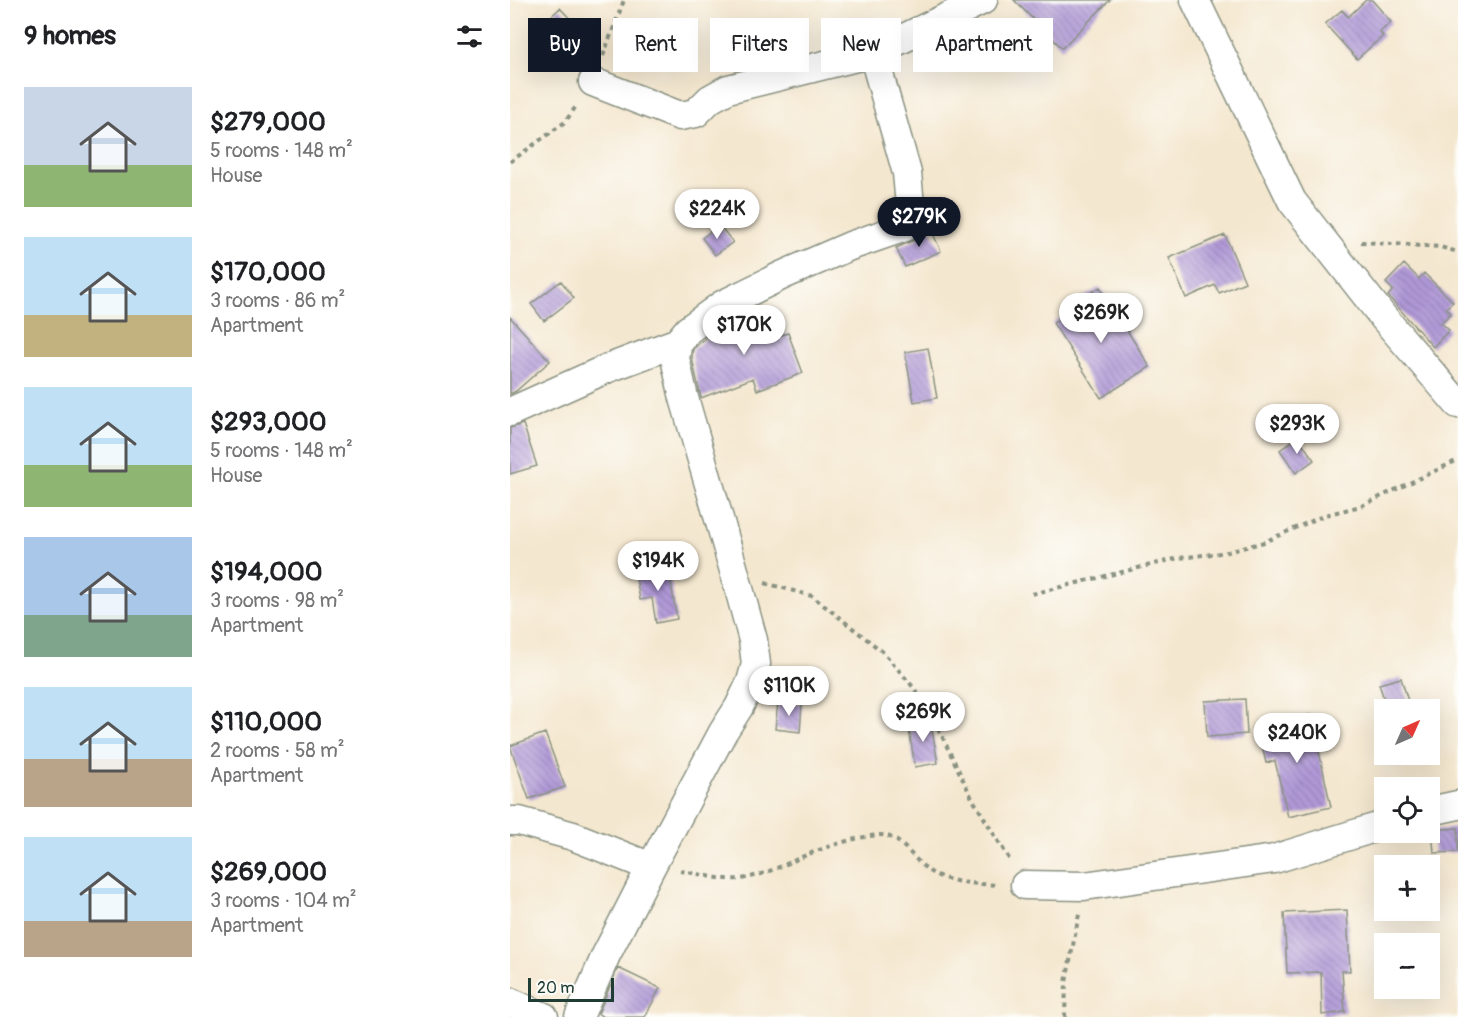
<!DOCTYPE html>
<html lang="en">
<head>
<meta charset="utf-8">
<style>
  body { margin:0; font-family:Pangolin,sans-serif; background:#f2f2f2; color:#202124; height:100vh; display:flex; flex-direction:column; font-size:22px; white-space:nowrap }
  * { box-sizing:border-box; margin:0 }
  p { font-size:20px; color:#757577 }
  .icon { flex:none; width:33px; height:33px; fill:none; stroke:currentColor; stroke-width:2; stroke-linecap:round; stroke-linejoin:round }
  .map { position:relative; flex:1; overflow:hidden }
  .sheet { display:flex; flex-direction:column; background:#fff; width:510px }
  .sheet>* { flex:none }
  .hud { position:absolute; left:18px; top:18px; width:570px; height:54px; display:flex; gap:12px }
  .needle { width:39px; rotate:45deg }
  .buttons { position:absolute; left:864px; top:699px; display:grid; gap:12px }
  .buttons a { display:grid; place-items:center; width:66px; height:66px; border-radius:0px; background:#fff; box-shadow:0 6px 24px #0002; font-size:30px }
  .scale { position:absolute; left:18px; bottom:15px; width:86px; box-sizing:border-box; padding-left:6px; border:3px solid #1f3d34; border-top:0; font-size:16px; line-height:21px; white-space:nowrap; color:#1f3d34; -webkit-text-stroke:4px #fdfcf7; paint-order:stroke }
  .price { position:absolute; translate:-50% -51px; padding:0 14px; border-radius:21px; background:#fff; color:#222; font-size:20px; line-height:39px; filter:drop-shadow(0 2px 3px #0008) }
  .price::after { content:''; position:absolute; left:50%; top:36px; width:18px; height:14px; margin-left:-9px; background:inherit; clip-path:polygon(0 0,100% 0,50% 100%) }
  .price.selected { background:#111827; color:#fff }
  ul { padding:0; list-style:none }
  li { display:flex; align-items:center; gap:18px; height:150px; padding:0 24px }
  li span { display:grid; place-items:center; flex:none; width:168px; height:120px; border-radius:0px; color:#555 }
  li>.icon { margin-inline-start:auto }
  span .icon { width:72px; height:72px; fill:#fffc; stroke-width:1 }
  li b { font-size:26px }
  h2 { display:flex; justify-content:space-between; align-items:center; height:72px; padding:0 24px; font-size:26px }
  .chip { padding:0 21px; border-radius:0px; background:#fff; box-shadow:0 6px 24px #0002; font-size:21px; line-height:54px }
  .chip.selected { background:#111827; color:#fff }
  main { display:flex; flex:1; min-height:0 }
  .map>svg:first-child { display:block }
  .building { fill:url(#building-back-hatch) }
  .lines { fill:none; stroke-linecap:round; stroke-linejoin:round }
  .minor-casing { stroke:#8a9282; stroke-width:31 }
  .path { stroke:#8a9282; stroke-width:4; stroke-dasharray:4.5 4.5; stroke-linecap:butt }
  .minor { stroke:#fff; stroke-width:28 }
</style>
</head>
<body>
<main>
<section class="sheet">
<h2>9 homes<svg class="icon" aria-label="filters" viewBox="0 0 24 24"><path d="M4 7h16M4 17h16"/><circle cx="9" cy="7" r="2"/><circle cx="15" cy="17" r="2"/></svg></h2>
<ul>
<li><span style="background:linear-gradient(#c9d6e8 65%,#8fb573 0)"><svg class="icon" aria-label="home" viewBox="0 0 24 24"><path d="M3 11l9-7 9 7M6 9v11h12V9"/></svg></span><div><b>$279,000</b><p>5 rooms · 148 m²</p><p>House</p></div></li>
<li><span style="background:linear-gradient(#bfe0f5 65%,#c2b280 0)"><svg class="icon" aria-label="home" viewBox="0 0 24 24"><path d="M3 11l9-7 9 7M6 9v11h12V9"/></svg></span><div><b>$170,000</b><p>3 rooms · 86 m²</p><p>Apartment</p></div></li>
<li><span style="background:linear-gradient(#bfe0f5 65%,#8fb573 0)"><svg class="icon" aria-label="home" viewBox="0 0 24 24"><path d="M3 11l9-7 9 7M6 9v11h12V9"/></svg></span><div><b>$293,000</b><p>5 rooms · 148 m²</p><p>House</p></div></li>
<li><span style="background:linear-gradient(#a9c7e8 65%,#7fa58c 0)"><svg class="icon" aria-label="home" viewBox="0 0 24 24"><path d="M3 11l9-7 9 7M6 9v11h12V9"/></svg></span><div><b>$194,000</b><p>3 rooms · 98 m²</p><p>Apartment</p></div></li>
<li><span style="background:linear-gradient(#bfe0f5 60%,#b9a48a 0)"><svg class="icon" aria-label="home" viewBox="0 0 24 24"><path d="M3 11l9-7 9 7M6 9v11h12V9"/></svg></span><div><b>$110,000</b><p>2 rooms · 58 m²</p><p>Apartment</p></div></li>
<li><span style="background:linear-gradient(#bfe0f5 70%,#b9a48a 0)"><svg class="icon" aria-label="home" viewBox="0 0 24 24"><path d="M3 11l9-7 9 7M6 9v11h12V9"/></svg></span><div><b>$269,000</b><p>3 rooms · 104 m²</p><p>Apartment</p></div></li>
</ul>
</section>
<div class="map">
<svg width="948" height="1017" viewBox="0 0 948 1017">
  <defs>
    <pattern id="building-back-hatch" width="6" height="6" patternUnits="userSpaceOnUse" patternTransform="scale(1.5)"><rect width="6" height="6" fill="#b199d8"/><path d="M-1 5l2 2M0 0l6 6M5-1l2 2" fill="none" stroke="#8f7eb0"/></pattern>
  </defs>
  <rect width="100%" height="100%" fill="#fdfcf7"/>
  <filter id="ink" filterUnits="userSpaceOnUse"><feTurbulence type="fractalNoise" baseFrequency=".0167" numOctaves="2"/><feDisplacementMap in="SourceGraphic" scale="12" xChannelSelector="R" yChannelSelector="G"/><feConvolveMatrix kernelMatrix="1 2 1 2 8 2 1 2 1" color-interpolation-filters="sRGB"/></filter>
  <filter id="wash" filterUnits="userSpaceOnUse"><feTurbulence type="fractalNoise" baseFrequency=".008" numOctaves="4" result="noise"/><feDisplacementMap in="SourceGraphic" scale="24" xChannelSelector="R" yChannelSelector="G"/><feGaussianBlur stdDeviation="1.35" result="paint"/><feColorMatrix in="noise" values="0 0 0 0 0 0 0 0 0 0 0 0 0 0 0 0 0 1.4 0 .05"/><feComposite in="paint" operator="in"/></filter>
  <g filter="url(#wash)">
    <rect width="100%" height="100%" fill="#f4e7cf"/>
    <g id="blocks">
      <path class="building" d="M 504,0 L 600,0 L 552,48 Z
        M 856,0 L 862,0 L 881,22 L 870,32 L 873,36 L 847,59 L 815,24 L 832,10 L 838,17 Z
        M 50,8 L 76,36 L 47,62 L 22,34 Z
        M 417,221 L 431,251 L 395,267 L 386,248 L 407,239 L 415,228 Z
        M 209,225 L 223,242 L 205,255 L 192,238 Z
        M 715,235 L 735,282 L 709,293 L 705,285 L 676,298 L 659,258 Z
        M 894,264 L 909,279 L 914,273 L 943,302 L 936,308 L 941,313 L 931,323 L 939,330 L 923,347 L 878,296 L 883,290 L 876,283 Z
        M 51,281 L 64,298 L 34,321 L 21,304 Z
        M 590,287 L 640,367 L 591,398 L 543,323 L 571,305 L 568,301 Z
        M 255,312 L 262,338 L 278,333 L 293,373 L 247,390 L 243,378 L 191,398 L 182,358 L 183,349 L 204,331 L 224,323 L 223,318 Z
        M 0,317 L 40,361 L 6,391 L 0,394 Z
        M 418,348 L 427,398 L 404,402 L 395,352 Z
        M 13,424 L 27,466 L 0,474 L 0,428 Z
        M 788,437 L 804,460 L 786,473 L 770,450 Z
        M 158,566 L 167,619 L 146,623 L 142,598 L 130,600 L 125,572 Z
        M 891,678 L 898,701 L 877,708 L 869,684 Z
        M 735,699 L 737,734 L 697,737 L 695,701 Z
        M 268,702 L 292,704 L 290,732 L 265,729 Z
        M 801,715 L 821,807 L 778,817 L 765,761 L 756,763 L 748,727 Z
        M 420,719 L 428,763 L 405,767 L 398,723 Z
        M 35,733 L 55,787 L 19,799 L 0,746 Z
        M 948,828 L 948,852 L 924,853 L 922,830 Z
        M 837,910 L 840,971 L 832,971 L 835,1012 L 812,1015 L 811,972 L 777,973 L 774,913 Z
        M 108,968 L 150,988 L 135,1017 L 94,1017 L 88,1014 Z"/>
    </g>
  </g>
  <g filter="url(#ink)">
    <use href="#blocks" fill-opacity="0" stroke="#8a9282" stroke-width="1.5"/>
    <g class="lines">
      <defs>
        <path id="minor" d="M 685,0 L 782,201 L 874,318 L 948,404
          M 83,82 L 170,116 L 186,113 L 200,99 L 218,89 L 363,53 L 473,0
          M 0,412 L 96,369 L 168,342
          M 920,811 L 948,805
          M 0,821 L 9,821 L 63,836 L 141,867
          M 515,885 L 574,886 L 764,859 L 874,825
          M 0,1002 L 34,1017
          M 69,1017 L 96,955 L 141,867 L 213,732 L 229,707 L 241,682 L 246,664 L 243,640 L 225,574 L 174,398 L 165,358 L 168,342 L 178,330 L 212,305 L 273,275 L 340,246 L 395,227 L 399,223 L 401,216 L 397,173 L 363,53"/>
      </defs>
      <use href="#minor" class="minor-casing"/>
      <path class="path" d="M 93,56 L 114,0
        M 0,162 L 55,122 L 67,105
        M 851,242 L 930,247 L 948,252
        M 255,583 L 302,596 L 373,652 L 404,688 L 426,724 L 462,798 L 501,862
        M 522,594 L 669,558 L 718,552 L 754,542 L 815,515 L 851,506 L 948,460
        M 170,871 C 190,873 210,881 230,879 C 254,876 277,863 299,854 C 318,846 350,836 370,835 C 392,835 405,864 424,874 C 442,883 468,884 487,885
        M 555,1017 L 556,982 L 569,914"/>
      <use href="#minor" class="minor"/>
    </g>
  </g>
</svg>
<div class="buttons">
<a><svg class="needle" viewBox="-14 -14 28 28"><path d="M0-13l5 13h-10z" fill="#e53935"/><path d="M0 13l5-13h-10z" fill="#757577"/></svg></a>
<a><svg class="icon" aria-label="locate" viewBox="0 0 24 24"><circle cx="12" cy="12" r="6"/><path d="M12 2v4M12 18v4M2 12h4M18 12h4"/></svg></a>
<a>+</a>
<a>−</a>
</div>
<div class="scale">20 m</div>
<b class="price" style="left:207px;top:240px">$224K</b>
<b class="price selected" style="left:409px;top:248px">$279K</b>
<b class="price" style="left:591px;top:344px">$269K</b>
<b class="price" style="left:234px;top:356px">$170K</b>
<b class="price" style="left:787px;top:455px">$293K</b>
<b class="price" style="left:148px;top:592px">$194K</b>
<b class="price" style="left:279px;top:717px">$110K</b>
<b class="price" style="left:413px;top:743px">$269K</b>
<b class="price" style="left:787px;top:764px">$240K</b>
<div class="hud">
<a class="chip selected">Buy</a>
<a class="chip">Rent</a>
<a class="chip">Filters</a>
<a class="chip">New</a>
<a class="chip">Apartment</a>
</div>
</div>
</main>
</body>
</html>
